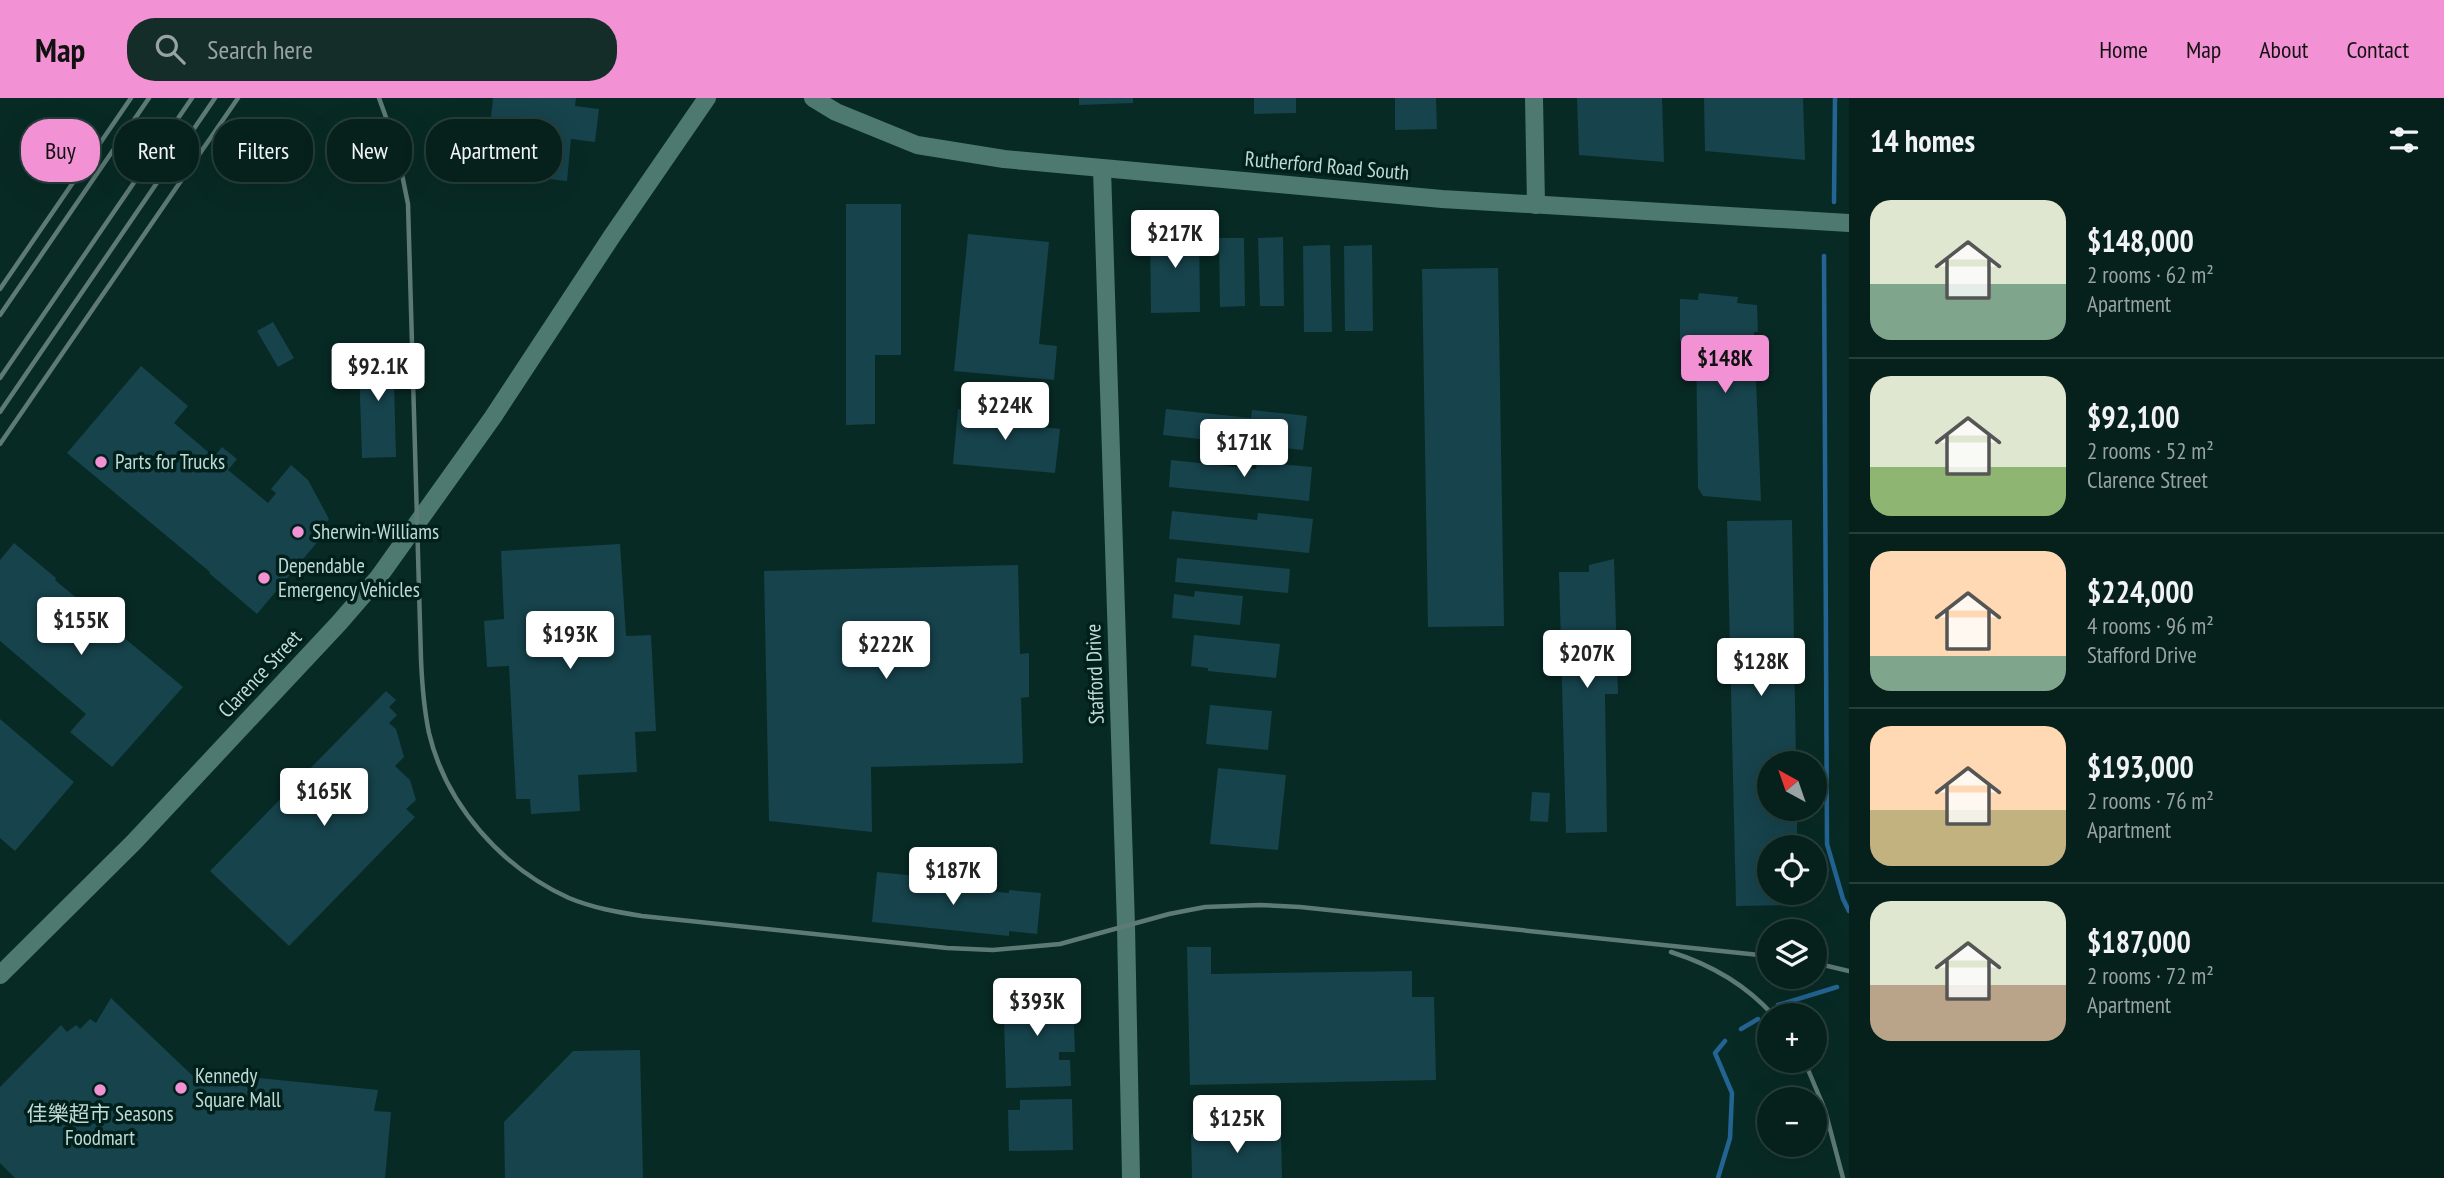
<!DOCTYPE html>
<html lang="en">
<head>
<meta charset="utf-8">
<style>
  body { margin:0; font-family:"PT Sans Narrow","Noto Sans SC",sans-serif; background:#142d29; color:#f1f3f6; height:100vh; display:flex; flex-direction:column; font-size:26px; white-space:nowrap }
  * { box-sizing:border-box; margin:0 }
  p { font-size:23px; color:#98a3a3 }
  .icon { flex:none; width:38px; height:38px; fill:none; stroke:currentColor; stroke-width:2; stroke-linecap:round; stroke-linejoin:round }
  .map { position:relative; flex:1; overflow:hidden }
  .side { display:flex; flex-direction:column; background:#06201c; width:595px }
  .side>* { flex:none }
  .guide { position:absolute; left:21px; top:21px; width:665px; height:63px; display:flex; gap:14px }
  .needle { width:46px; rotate:320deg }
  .tools { position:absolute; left:1757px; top:653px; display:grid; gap:14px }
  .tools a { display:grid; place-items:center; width:70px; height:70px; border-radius:50%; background:#06201c; box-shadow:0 7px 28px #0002,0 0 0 2px #273e3b; font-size:35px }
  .price { position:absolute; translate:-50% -60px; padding:0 16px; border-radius:7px; background:#fff; color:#222; font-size:23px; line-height:46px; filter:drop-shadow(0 2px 4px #0008) }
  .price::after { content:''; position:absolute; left:50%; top:42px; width:21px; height:16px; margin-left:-10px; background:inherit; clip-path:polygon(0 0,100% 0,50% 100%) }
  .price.selected { background:#f391d5; color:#111 }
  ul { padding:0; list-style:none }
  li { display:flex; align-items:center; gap:21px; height:175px; padding:0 21px }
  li+li { border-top:2px solid #273e3b }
  li span { display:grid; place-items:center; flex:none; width:196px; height:140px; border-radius:21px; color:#555 }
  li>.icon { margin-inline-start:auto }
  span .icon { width:84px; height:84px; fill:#fffc; stroke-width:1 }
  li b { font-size:30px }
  h2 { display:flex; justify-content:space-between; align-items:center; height:84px; padding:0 21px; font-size:30px }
  .tag { padding:0 24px; border-radius:28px; background:#06201c; box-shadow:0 7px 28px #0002,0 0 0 2px #273e3b; font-size:24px; line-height:63px }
  .tag.selected { background:#f391d5; color:#111 }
  header { display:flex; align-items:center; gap:42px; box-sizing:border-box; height:98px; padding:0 35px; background:#f391d5; color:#111 }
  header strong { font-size:33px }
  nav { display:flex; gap:38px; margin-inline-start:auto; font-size:24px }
  .search { width:490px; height:63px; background:#142d29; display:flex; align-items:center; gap:18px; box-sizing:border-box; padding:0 24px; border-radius:28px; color:#98a3a3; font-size:26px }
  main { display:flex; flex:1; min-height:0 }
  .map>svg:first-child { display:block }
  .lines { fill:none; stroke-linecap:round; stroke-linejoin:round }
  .stream { stroke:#246493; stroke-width:4.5 }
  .building { fill:#17434c }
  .minor { stroke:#4e7971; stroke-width:18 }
  .tertiary { stroke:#4e7971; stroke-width:18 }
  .rail { stroke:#5e7a76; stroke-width:4.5 }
  .poi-dot { fill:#f391d5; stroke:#00201c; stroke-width:2.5 }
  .labels { text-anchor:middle; stroke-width:7; stroke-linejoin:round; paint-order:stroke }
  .street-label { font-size:21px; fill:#c2d8d4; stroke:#00201c }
  .poi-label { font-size:21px; fill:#c2d8d4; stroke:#00201c; text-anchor:start }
</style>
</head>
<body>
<header>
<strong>Map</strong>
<div class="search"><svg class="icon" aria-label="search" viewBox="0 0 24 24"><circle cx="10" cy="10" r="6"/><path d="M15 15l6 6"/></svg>Search here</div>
<nav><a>Home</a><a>Map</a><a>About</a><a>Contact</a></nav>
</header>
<main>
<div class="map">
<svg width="1849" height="1080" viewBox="0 0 1849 1080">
  <rect width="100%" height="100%" fill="#082a25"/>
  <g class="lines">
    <path class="stream" d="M 1834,104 L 1835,0
      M 1824,158 L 1827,746 L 1843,801 L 1849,813
      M 1778,907 L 1837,889
      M 1741,931 L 1758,921
      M 1718,1080 L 1730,1040 L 1732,995 L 1715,955 L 1725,943"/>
  </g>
  <path class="building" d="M 493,0 L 576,0 L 575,8 L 599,11 L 595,44 L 571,41 L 567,83 L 485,74 Z
    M 1079,0 L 1133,0 L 1133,5 L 1079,7 Z
    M 1254,0 L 1296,0 L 1296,15 L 1254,16 Z
    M 1395,0 L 1436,0 L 1437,31 L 1395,32 Z
    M 1577,0 L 1662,0 L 1664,64 L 1579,57 Z
    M 1704,0 L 1803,0 L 1805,62 L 1705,53 Z
    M 846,106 L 901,106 L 901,257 L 875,257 L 875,326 L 846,327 Z
    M 1199,129 L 1200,214 L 1151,215 L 1150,130 Z
    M 968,136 L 1049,144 L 1039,246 L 1057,248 L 1054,282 L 954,273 Z
    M 1283,139 L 1284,208 L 1260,208 L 1258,140 Z
    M 1219,140 L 1244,140 L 1245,208 L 1220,209 Z
    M 1330,147 L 1332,234 L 1304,234 L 1303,148 Z
    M 1372,147 L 1373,233 L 1345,233 L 1344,148 Z
    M 1498,170 L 1504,528 L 1428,529 L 1422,171 Z
    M 1699,195 L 1738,199 L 1737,205 L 1757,207 L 1758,234 L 1754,234 L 1761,403 L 1703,398 L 1698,390 L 1696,243 L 1680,243 L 1680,201 L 1698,202 Z
    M 273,224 L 294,260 L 278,269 L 257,233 Z
    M 393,246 L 396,359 L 362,360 L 359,268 L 373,267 L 373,258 L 364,258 L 363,247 Z
    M 141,268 L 188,308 L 174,325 L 214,359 L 222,349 L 237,361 L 228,372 L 268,405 L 276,395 L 271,391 L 291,367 L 308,382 L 329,421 L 326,425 L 330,429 L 257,516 L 209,475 L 210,474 L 67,355 Z
    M 958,311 L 1043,319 L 1042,329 L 1060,331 L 1055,375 L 953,366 Z
    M 1166,311 L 1251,320 L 1252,312 L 1307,318 L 1303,352 L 1163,337 Z
    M 1171,362 L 1256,371 L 1257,364 L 1312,369 L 1309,403 L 1169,389 Z
    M 1172,413 L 1257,422 L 1258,415 L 1313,421 L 1309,455 L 1169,441 Z
    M 1792,422 L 1796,665 L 1769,665 L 1769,710 L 1797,710 L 1797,749 L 1769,749 L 1769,794 L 1798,794 L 1798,807 L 1736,808 L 1727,423 Z
    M 14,445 L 56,480 L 55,482 L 183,589 L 112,669 L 70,634 L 86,616 L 0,543 L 0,462 Z
    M 620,446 L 626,538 L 651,537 L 656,633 L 635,634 L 637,674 L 578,677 L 580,713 L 531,716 L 530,701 L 516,701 L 509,568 L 487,569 L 484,523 L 504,521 L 501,453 Z
    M 1177,460 L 1290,471 L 1288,495 L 1175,484 Z
    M 1614,461 L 1618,596 L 1605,596 L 1607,734 L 1566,735 L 1559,474 L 1589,474 L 1589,467 Z
    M 1018,467 L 1020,556 L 1029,555 L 1029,599 L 1021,600 L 1023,665 L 871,669 L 872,734 L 769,723 L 764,473 Z
    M 1195,493 L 1243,498 L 1240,527 L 1172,520 L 1174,496 L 1194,499 Z
    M 1194,537 L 1280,546 L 1276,580 L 1208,573 L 1208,570 L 1191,568 Z
    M 386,593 L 396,602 L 389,609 L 397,617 L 389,625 L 396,631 L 404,659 L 395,668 L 410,682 L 416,702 L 406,711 L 415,719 L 289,848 L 210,773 Z
    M 1210,607 L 1272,613 L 1268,652 L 1206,646 Z
    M 0,621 L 74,684 L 15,753 L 0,740 Z
    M 1218,670 L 1286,677 L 1278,752 L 1210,746 Z
    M 1532,694 L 1550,695 L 1548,724 L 1530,723 Z
    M 877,774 L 927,779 L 926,787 L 1009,795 L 1009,792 L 1041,795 L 1037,836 L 1009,833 L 1009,838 L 872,824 Z
    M 1187,849 L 1211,849 L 1211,876 L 1412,873 L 1412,899 L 1434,899 L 1436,982 L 1190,987 Z
    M 1038,884 L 1039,902 L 1073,901 L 1075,954 L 1059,954 L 1059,962 L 1070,962 L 1071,988 L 1006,990 L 1003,885 Z
    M 111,900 L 196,981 L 199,974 L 378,992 L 374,1013 L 391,1014 L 385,1080 L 15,1080 L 0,1065 L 0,989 L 61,927 L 67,934 L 76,927 L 80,931 L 90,921 L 96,925 Z
    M 640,952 L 643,1080 L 505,1080 L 504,1024 L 573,953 Z
    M 1072,1001 L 1073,1052 L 1009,1053 L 1008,1012 L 1020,1012 L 1020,1002 Z
    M 1281,1034 L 1282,1080 L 1192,1080 L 1191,1036 Z"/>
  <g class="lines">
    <path class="minor" d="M 1534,0 L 1536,107
      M 1102,71 L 1126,828 L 1131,1080"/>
    <path class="tertiary" d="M 813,0 L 836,14 L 917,47 L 1004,61 L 1442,101 L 1849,125
      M 0,877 L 134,744 L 339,525 L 378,480 L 493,319 L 612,138 L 707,0"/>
    <path class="rail" d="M 379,0 L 396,47 L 408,106 L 421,561 C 422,586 424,611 429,635 C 446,707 502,770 569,800 C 593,810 617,814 642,818 L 947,850 L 993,852 L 1060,846 L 1169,816 L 1205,809 L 1260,807 L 1300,809 L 1769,858
      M 0,191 L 131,0
      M 0,217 L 149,0
      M 0,280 L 192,0
      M 0,314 L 215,0
      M 0,346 L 238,0
      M 1671,854 C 1709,866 1746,887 1773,917
      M 1815,865 L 1849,873
      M 1804,962 L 1825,1012 L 1843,1080"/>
  </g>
  <g class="poi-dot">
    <circle cx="101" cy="364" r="7"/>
    <circle cx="298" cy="434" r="7"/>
    <circle cx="264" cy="480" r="7"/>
    <circle cx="181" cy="990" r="7"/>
    <circle cx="100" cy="992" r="7"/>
  </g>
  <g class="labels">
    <g class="street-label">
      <text transform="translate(1327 68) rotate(5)" y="7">Rutherford Road South</text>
      <text transform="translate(260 576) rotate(-47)" y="7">Clarence Street</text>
      <text transform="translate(1095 576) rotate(-92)" y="7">Stafford Drive</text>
    </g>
    <g class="poi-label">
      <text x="115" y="371">Parts for Trucks</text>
      <text x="312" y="441">Sherwin-Williams</text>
      <text x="278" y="475">Dependable<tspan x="278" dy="24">Emergency Vehicles</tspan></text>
      <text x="195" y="985">Kennedy<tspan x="195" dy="24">Square Mall</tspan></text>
      <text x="100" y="1023" text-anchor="middle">佳樂超市 Seasons<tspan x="100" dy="24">Foodmart</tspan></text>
    </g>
  </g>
</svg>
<div class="tools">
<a><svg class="needle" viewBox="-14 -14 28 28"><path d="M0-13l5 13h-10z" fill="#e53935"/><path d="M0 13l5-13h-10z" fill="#98a3a3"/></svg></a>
<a><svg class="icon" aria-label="locate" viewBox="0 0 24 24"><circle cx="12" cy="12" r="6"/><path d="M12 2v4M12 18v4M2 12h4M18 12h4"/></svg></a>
<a><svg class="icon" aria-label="layers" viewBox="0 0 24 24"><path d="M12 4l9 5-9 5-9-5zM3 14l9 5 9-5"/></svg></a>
<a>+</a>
<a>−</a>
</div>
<b class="price" style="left:1175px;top:172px">$217K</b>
<b class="price selected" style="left:1725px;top:297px">$148K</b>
<b class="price" style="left:378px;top:305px">$92.1K</b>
<b class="price" style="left:1005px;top:344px">$224K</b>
<b class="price" style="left:1244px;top:381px">$171K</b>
<b class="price" style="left:81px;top:559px">$155K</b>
<b class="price" style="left:570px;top:573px">$193K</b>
<b class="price" style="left:886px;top:583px">$222K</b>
<b class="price" style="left:1587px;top:592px">$207K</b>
<b class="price" style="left:1761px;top:600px">$128K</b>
<b class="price" style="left:324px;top:730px">$165K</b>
<b class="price" style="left:953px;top:809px">$187K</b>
<b class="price" style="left:1037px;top:940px">$393K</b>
<b class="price" style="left:1237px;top:1057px">$125K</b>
<div class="guide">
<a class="tag selected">Buy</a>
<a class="tag">Rent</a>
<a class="tag">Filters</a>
<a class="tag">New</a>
<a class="tag">Apartment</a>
</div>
</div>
<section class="side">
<h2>14 homes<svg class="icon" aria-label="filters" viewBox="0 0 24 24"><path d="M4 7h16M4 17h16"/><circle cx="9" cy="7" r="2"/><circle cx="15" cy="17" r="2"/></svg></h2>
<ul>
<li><span style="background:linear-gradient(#dfe7d0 60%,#7fa58c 0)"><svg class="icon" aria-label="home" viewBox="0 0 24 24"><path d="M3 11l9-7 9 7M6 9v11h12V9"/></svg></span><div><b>$148,000</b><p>2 rooms · 62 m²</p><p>Apartment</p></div></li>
<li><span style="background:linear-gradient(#dfe7d0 65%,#8fb573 0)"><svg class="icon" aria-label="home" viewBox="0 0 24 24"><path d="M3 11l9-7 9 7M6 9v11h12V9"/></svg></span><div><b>$92,100</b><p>2 rooms · 52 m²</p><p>Clarence Street</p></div></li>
<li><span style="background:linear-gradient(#ffd9b3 75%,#7fa58c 0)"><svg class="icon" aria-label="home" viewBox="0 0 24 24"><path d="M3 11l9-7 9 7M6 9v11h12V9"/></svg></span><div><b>$224,000</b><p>4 rooms · 96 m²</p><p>Stafford Drive</p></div></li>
<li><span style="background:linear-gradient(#ffd9b3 60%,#c2b280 0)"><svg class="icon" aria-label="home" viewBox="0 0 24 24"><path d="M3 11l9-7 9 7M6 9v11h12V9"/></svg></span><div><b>$193,000</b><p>2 rooms · 76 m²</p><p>Apartment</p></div></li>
<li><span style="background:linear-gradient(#dfe7d0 60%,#b9a48a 0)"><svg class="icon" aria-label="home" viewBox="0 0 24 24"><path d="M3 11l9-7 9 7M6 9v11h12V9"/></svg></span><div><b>$187,000</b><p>2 rooms · 72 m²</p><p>Apartment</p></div></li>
</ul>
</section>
</main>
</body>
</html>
